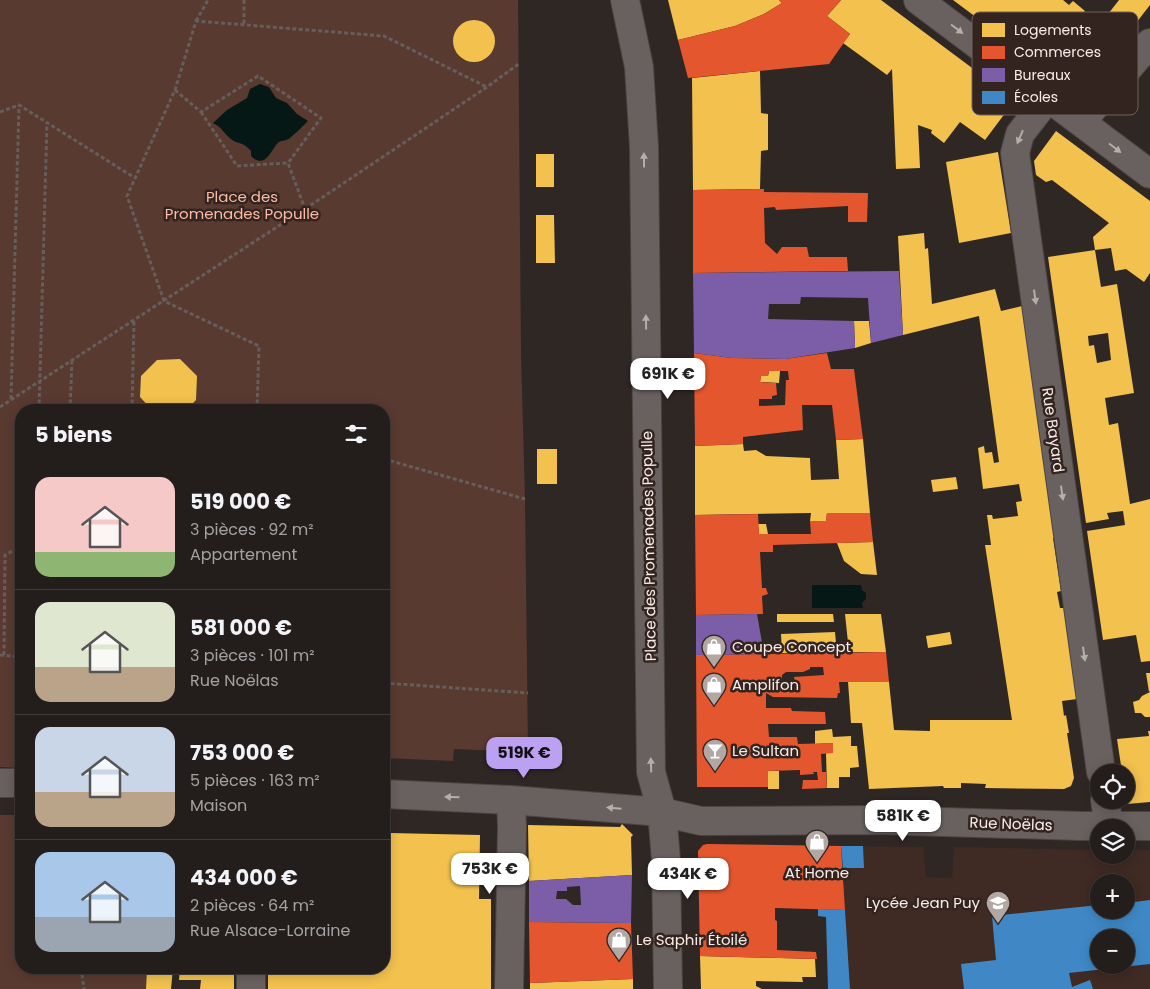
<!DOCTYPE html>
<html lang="fr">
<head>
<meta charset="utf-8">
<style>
  body { margin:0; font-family:Poppins,sans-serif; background:#2b2624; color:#f1f3f6; height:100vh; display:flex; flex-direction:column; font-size:19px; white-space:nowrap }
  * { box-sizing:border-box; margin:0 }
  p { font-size:16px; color:#a3a2a3 }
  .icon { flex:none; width:28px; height:28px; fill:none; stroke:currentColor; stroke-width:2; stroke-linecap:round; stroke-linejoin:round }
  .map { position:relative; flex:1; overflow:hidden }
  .sheet { position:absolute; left:15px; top:404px; width:375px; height:570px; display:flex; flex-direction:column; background:#231d1b; border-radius:20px; box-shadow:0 2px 12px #0003,0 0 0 1px #403b3a }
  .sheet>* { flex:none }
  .tools { position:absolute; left:1090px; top:764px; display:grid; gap:10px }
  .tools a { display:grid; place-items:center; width:45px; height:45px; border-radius:50%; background:#231d1b; box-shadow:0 2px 12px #0003,0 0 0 1px #403b3a; font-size:25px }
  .price { position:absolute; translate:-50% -42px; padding:0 11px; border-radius:10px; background:#fff; color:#222; font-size:16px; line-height:32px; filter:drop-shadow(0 1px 2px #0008) }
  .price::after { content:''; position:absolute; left:50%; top:30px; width:15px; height:11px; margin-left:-8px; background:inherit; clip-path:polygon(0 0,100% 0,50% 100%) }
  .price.selected { background:#bca0f2; color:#111 }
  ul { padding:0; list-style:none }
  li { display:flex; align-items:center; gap:15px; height:125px; padding:0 20px }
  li+li { border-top:1px solid #403b3a }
  li span { display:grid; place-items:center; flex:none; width:140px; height:100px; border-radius:15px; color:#555 }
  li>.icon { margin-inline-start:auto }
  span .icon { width:60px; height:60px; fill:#fffc; stroke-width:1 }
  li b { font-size:21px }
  h2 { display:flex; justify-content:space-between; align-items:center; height:60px; padding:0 20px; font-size:21px }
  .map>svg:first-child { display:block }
  .built { fill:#3f2a24; fill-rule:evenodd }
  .green { fill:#593a31 }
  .water { fill:#061815 }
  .homes { fill:#f2c14e; fill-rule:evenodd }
  .shops { fill:#e4572e; fill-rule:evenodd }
  .offices { fill:#7b5ea7; fill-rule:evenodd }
  .schools { fill:#3f88c5; fill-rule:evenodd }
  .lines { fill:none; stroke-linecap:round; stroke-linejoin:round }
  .minor-casing { stroke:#4c4442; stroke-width:30 }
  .path { stroke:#655e5b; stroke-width:3; stroke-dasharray:4 2.5; stroke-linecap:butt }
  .minor { stroke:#68615f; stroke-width:28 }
  .oneway { fill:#b7adaa }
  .labels { text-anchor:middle; stroke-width:5; stroke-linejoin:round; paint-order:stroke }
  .park-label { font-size:15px; fill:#fcbaa6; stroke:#34241f }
  .street-label { font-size:15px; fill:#f7ece8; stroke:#34241f }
  .poi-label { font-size:15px; fill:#f7ece8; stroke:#34241f; text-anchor:start }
  .key { fill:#34241f; stroke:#6e605b; stroke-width:1 }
  .key-label { font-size:14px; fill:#f7ece8 }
</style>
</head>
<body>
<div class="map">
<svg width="1150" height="989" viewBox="0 0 1150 989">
  <rect width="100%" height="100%" fill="#2f2724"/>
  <path class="built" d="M 841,846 L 923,847 L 926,877 L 952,878 L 954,847 L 1099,850 L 1099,855 L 1126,855 L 1126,850 L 1150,850 L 1150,989 L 850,989 ZM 1099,882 L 1126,882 L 1126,910 L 1099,910 ZM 1099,938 L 1126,938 L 1126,965 L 1099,965 Z"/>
  <path class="green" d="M 0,0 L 518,0 L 521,353 L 525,499 L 528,752 L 454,749 L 453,761 L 384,758 L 384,410 L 21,410 L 21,768 L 0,767 Z
    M 0,815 L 21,815 L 21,968 L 147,968 L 146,989 L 0,989 Z"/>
  <path class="water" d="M 260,84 L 269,87 L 276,98 L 287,103 L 297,114 L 308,121 C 303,126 295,134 290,138 C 287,141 282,140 279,142 C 272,147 266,171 251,156 L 251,151 C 241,140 238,145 231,139 C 224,134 222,127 213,123 L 227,110 L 247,98 L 250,89 Z
    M 812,585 L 861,585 L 862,590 L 866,593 L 866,599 L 862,603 L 863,608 L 812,608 Z"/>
  <path class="homes" d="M 668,0 L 779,0 L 782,3 L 764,14 L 735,26 L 678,40 Z
    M 841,0 L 881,0 L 1015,100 L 985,140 L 960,122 L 944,143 L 931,133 L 932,130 L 918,125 L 920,168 L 896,169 L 892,69 L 887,75 L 843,43 L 850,34 L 827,16 Z
    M 953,0 L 1063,0 L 1069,5 L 1073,1 L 1085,11 L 1082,14 L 1098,27 L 1119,0 L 1150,0 L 1150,5 L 1080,95 Z
    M453 41a21 21 0 1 1 42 0a21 21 0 1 1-42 0Z
    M 760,71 L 761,113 L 768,114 L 768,150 L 761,151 L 760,189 L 693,190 L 692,78 Z
    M 1056,131 L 1150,201 L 1150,273 L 1144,282 L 1126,269 L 1115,271 L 1111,248 L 1095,250 L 1093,237 L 1109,223 L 1052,180 L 1046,182 L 1036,175 L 1034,161 Z
    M 998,152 L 1011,233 L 959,243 L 946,162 Z
    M 536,154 L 554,154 L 554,187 L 536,187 Z
    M 536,215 L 554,215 L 555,263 L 536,263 Z
    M 924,233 L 925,249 L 928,248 L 932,304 L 995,289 L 1001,311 L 1022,306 L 1055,537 L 1053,538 L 1061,591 L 1057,592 L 1060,608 L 1064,608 L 1066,623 L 1068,622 L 1077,699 L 1062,701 L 1064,716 L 1066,715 L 1069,733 L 1067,733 L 1074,778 L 1071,786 L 1064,789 L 985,788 L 986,784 L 961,783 L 961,788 L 944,788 L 943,786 L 869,789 L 862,723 L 851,723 L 848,682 L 889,682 L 894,730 L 930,731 L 930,720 L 1012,720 L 985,545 L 991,545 L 987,515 L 992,515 L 993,519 L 1018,516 L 1016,502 L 1022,501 L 1019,484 L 983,489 L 978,448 L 984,446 L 985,453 L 992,452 L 994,463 L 999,462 L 979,316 L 903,335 L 898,236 Z
    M 1095,250 L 1101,287 L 1117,284 L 1134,393 L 1105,398 L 1109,425 L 1118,423 L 1130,504 L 1150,499 L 1150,661 L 1141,662 L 1136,635 L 1103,640 L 1087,531 L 1125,525 L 1123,511 L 1107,513 L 1109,519 L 1086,523 L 1048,257 ZM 1108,333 L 1111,360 L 1097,363 L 1094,345 L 1089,346 L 1088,336 Z
    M 854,321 L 869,321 L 871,343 L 855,348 Z
    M 180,359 L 197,376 L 196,400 L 186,410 L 152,410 L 140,397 L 141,376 L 157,360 Z
    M 769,371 L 780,371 L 779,383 L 760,382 L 761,376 L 768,376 Z
    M 863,439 L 870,513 L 827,513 L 826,521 L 810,521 L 811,513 L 695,515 L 695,446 L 743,444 L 744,451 L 756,450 L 766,456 L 810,458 L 811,480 L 839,479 L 836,440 Z
    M 537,449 L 557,449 L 557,484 L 537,484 Z
    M 956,477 L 958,489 L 933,492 L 931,480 Z
    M 758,524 L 766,524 L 768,534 L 759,534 Z
    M 873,542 L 877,575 L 861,574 L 844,561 L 837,543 Z
    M 777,614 L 833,614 L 834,622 L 777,622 Z
    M 845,614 L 881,614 L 886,652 L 849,652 Z
    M 835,632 L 837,653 L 782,653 L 781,634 Z
    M 950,632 L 952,644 L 928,648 L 926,636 Z
    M 1146,673 L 1150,673 L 1150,691 L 1149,692 Z
    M 1150,692 L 1150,717 L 1145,717 L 1141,713 L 1135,713 L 1133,702 L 1139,700 L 1142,696 Z
    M 832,729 L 833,737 L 851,736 L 851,746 L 857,746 L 859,767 L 850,768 L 850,777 L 839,777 L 839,788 L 827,788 L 826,753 L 833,753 L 833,743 L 815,744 L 815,731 Z
    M 1148,731 L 1150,731 L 1150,802 L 1127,804 L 1126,772 L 1122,772 L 1117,739 L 1149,736 Z
    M 768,771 L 779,771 L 779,789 L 768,789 Z
    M 622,824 L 633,835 L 631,837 L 632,875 L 529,881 L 528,825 L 620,827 Z
    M 384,828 L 390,828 L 390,833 L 480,835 L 479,899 L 491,899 L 491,989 L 268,989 L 268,968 L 384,968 Z
    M 700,956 L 815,959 L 816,977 L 802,977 L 803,982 L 756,981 L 756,986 L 762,989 L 701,989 Z
    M 147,968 L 173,968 L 171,989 L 146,989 Z
    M 180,968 L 234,968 L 234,989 L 200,989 L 201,980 L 179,980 Z
    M 633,979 L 633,989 L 530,989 L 530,983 Z"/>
  <path class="shops" d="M 779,0 L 841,0 L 827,16 L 850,34 L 829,64 L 688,78 L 678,40 L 735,26 L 764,14 L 782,3 Z
    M 764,189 L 764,192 L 868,193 L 867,222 L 848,222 L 848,206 L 776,210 L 775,207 L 764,208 L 765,243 L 777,254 L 782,247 L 807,247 L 809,257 L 847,257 L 848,271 L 693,273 L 693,190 Z
    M 694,353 L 732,358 L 785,359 L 827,353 L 831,369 L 854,369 L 863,439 L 836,440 L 832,405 L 802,405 L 803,430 L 743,437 L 743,444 L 695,446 ZM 769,371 L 788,371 L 789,380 L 786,380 L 785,405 L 759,406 L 759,399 L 772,399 L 772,396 L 777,395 L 776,383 L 760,382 L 761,376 L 768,376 Z
    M 827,513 L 870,513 L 873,542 L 773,545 L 773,552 L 760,552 L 762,588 L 766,588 L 768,594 L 762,596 L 763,614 L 696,615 L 695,515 L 758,514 L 759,534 L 811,534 L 810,521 L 826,521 Z
    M 886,652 L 889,682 L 839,682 L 840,693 L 838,693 L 837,698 L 773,697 L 766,693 L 766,708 L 791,708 L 792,711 L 825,712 L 826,724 L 768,724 L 769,737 L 797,737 L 798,744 L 833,743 L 833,753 L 821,754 L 822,772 L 826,772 L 827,788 L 802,789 L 803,780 L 818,780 L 817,772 L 813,772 L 814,774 L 800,775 L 800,770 L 768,771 L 768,787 L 697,787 L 696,655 ZM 810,667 L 823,667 L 824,675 L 794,677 L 795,683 L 782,683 L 782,675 L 786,672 L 803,672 L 810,669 Z
    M 707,844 L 841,846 L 845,910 L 775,908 L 775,920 L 777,921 L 777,950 L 816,952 L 817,959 L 700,956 L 698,851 L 703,845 Z
    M 529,922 L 631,923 L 633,979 L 530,983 Z"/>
  <path class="offices" d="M 899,271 L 903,335 L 871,343 L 868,298 L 801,297 L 800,304 L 769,304 L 768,319 L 854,321 L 855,348 L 785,359 L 732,358 L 694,353 L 693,273 Z
    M 757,614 L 764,654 L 696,655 L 696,615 Z
    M 632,875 L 631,923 L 529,922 L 529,881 ZM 580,886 L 581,905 L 573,905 L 566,899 L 556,899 L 557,891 L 567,891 L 567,887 Z"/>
  <path class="schools" d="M 841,846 L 863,846 L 864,868 L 843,868 Z
    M 1150,900 L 1150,964 L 1069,973 L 1072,987 L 1090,980 L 1093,989 L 964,989 L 961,964 L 996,960 L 992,916 L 1099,905 L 1099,910 L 1126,910 L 1126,903 ZM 1099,938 L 1126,938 L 1126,965 L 1099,965 Z
    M 818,909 L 845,910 L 850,989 L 828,989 L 826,917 L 818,916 Z"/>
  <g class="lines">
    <defs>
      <path id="minor" d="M 625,0 L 639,67 L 644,147 L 651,772 L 662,812 L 666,860 L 668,989
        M 918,0 L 1150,174
        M 1048,98 L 1020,134 L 1015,153 L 1101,772
        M 1081,122 L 1150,43
        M 0,783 L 21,783
        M 384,794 L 511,800 L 662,812 L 701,821 L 878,820 L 1081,826 L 1150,826
        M 1105,800 L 1109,826
        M 251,989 L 251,968
        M 509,989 L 512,827 L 511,800"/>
    </defs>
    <use href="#minor" class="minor-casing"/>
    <path class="path" d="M 244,0 L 244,24
      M 196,21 L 208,0
      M 175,90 L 201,112 L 258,76 L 321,118 L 288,163 L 305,209
      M 0,112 L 19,105 L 135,178
      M 201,112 L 237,166 L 288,163
      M 11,399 L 19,105
      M 0,407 L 320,199 L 487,87 L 520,63
      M 39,410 L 47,122
      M 70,410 L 72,361
      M 132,410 L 134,320
      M 257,410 L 259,346 L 164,301 L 127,196 L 175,90 L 196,21 L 384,36 L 487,87
      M 384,459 L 525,499
      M 0,655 L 21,657
      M 4,655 L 5,555 L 21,547
      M 384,683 L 528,693
      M 81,968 L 84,989"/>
    <use href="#minor" class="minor"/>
  </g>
  <defs><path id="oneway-solid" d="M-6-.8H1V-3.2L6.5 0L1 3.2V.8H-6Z" transform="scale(1.25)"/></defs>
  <g class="oneway">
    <use href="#oneway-solid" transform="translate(957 29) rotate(37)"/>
    <use href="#oneway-solid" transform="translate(1020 137) rotate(113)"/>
    <use href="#oneway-solid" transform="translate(1115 148) rotate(37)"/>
    <use href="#oneway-solid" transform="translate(644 160) rotate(-91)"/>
    <use href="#oneway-solid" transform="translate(1035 297) rotate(82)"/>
    <use href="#oneway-solid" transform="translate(646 322) rotate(-91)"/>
    <use href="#oneway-solid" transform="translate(1062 493) rotate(82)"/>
    <use href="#oneway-solid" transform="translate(1084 654) rotate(82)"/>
    <use href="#oneway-solid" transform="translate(651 765) rotate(-92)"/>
    <use href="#oneway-solid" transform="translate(452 797) rotate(-178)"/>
    <use href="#oneway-solid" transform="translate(614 808) rotate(-175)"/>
  </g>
  <defs>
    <symbol id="shop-pin" viewBox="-11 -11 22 30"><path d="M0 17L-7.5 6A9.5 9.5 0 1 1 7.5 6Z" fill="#b1a7a3" stroke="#34241f"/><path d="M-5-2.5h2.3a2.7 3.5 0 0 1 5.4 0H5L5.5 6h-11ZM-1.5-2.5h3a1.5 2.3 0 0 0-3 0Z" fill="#fff"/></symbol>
    <symbol id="bar-pin" viewBox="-11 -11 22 30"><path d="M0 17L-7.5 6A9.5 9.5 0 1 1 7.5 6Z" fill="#b1a7a3" stroke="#34241f"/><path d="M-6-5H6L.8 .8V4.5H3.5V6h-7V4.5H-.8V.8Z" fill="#fff"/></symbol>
    <symbol id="school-pin" viewBox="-11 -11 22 30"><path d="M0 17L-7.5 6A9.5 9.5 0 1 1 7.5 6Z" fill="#b1a7a3" stroke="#34241f"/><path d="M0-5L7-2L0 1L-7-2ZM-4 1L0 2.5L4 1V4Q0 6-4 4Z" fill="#fff"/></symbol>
  </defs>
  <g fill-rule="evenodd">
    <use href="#shop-pin" x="700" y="633" width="28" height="38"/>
    <use href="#shop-pin" x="700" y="671" width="28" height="38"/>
    <use href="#bar-pin" x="701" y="737" width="28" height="38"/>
    <use href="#shop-pin" x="803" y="828" width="28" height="38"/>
    <use href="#school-pin" x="984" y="889" width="28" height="38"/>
    <use href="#shop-pin" x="605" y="926" width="28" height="38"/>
  </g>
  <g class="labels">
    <g class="park-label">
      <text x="242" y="202">Place des<tspan x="242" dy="17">Promenades Populle</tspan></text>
    </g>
    <g class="street-label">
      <text transform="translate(1053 430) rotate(82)" y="5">Rue Bayard</text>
      <text transform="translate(649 546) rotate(-91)" y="5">Place des Promenades Populle</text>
      <text transform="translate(1011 824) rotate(2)" y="5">Rue Noëlas</text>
    </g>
    <g class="poi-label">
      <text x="732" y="652">Coupe Concept</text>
      <text x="732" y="690">Amplifon</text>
      <text x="732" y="756">Le Sultan</text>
      <text x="817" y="878" text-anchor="middle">At Home</text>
      <text x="980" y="908" text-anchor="end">Lycée Jean Puy</text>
      <text x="636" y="945">Le Saphir Étoilé</text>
    </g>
  </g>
  <rect x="972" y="12" width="166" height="103" rx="8" class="key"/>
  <rect x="982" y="23" width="23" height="14" fill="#f2c14e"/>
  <rect x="982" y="46" width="23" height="13" fill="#e4572e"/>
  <rect x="982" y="68" width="23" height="14" fill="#7b5ea7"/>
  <rect x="982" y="91" width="23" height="13" fill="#3f88c5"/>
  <g class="key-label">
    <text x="1014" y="35">Logements</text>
    <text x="1014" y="57">Commerces</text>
    <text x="1014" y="80">Bureaux</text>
    <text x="1014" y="102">Écoles</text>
  </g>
</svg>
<div class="tools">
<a><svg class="icon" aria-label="locate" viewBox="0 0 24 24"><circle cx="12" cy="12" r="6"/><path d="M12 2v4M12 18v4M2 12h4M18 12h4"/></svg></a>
<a><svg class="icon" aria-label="layers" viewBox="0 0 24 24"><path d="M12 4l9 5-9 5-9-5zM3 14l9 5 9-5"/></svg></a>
<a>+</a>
<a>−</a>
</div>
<b class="price" style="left:668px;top:400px">691K €</b>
<b class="price selected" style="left:524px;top:779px">519K €</b>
<b class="price" style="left:903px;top:842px">581K €</b>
<b class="price" style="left:490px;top:895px">753K €</b>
<b class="price" style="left:688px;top:900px">434K €</b>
<section class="sheet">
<h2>5 biens<svg class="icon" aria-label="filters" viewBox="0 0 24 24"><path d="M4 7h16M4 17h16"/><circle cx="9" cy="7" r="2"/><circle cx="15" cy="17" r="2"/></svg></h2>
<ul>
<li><span style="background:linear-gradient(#f6c9c9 75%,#8fb573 0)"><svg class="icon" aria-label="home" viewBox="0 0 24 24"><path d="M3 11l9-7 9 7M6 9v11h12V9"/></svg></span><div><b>519 000 €</b><p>3 pièces · 92 m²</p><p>Appartement</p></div></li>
<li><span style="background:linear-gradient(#dfe7d0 65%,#b9a48a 0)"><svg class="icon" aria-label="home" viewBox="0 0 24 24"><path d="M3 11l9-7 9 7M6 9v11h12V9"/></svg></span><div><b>581 000 €</b><p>3 pièces · 101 m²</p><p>Rue Noëlas</p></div></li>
<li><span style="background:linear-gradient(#c9d6e8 65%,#b9a48a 0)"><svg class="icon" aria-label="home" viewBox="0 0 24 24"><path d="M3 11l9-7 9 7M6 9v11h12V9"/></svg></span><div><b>753 000 €</b><p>5 pièces · 163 m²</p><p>Maison</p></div></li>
<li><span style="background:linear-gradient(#a9c7e8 65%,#9aa5b1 0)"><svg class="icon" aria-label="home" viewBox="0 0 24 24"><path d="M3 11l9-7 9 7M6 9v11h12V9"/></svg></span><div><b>434 000 €</b><p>2 pièces · 64 m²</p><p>Rue Alsace-Lorraine</p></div></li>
</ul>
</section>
</div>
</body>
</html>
